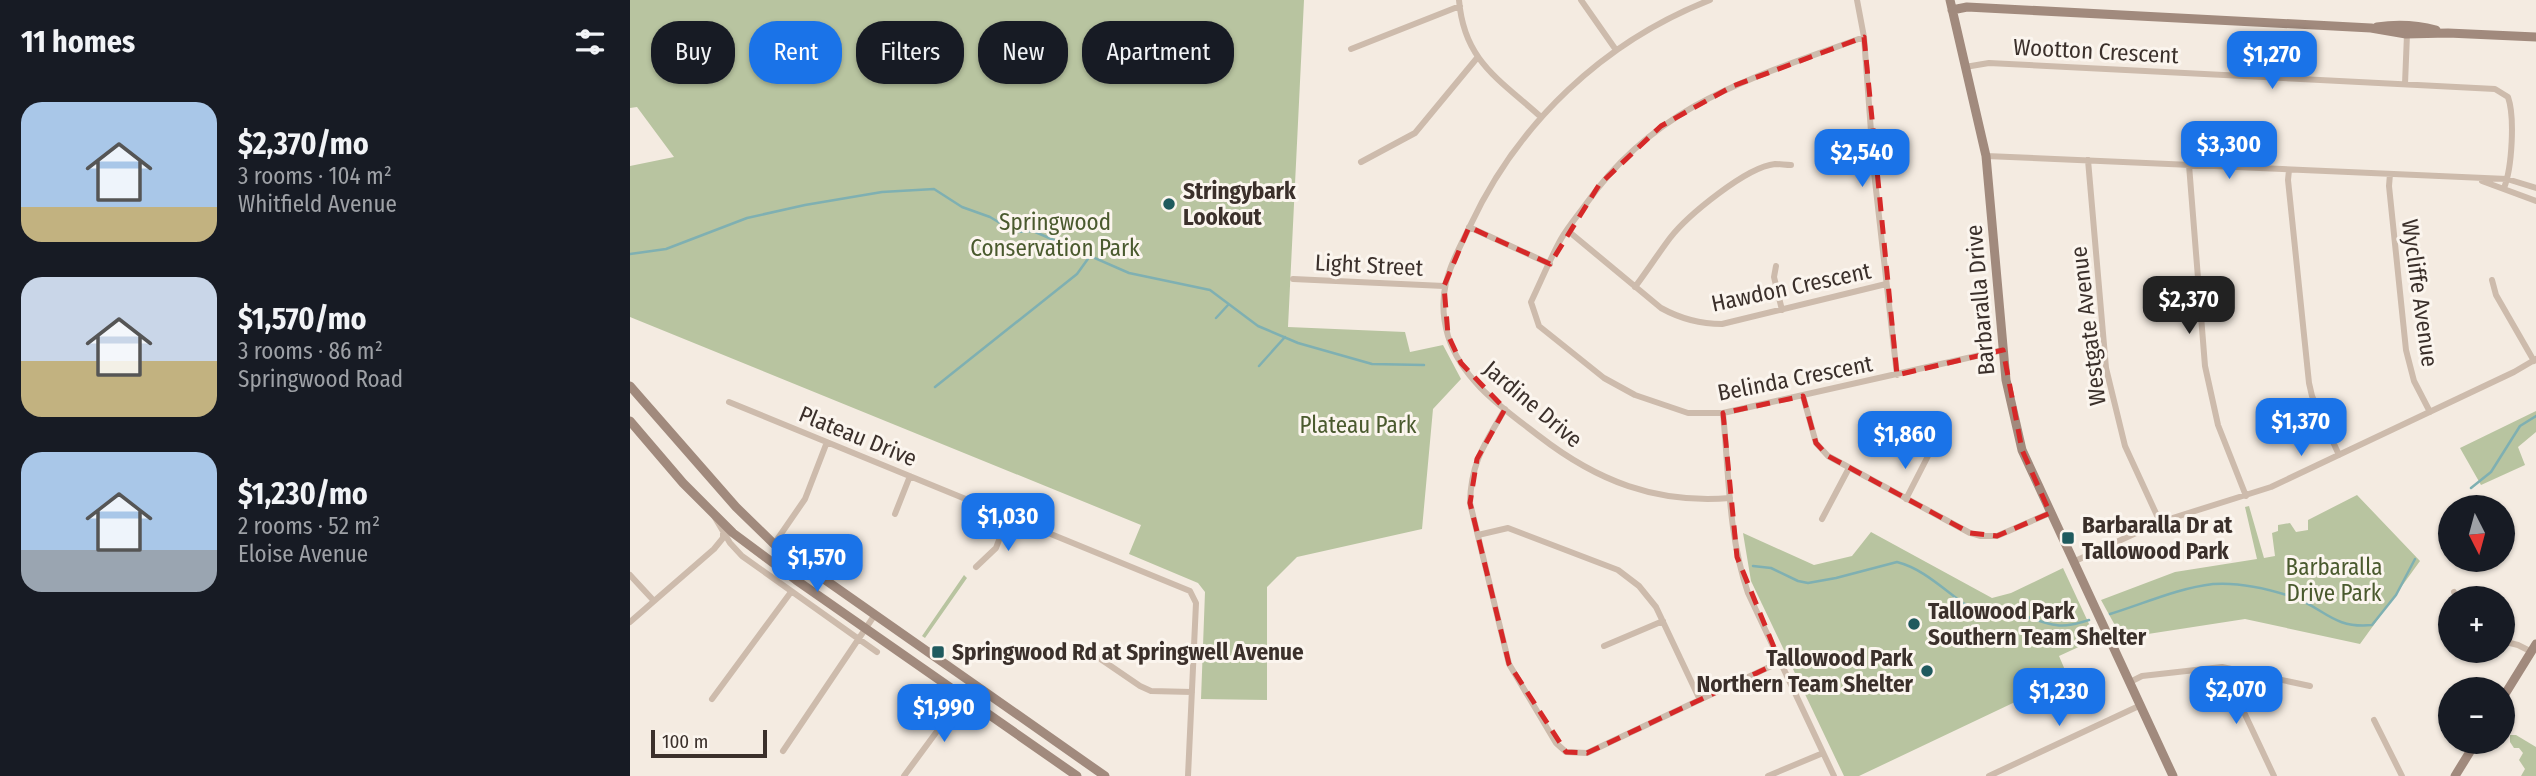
<!DOCTYPE html>
<html lang="en">
<head>
<meta charset="utf-8">
<style>
  body { margin:0; font-family:"Fira Sans Condensed",sans-serif; background:#242831; color:#f1f3f6; height:100vh; display:flex; flex-direction:column; font-size:26px; white-space:nowrap }
  * { box-sizing:border-box; margin:0 }
  p { font-size:23px; color:#9ea1a6 }
  .icon { flex:none; width:38px; height:38px; fill:none; stroke:currentColor; stroke-width:2; stroke-linecap:round; stroke-linejoin:round }
  .map { position:relative; flex:1; overflow:hidden }
  .drawer { display:flex; flex-direction:column; background:#171b24; width:630px }
  .drawer>* { flex:none }
  .hud { position:absolute; left:21px; top:21px; width:665px; height:63px; display:flex; gap:14px }
  .needle { width:46px; rotate:174deg }
  .tools { position:absolute; left:1808px; top:495px; display:grid; gap:14px }
  .tools a { display:grid; place-items:center; width:77px; height:77px; border-radius:50%; background:#171b24; box-shadow:0 2px 5px #0004; font-size:35px }
  .scale { position:absolute; left:21px; bottom:18px; width:116px; box-sizing:border-box; padding-left:7px; border:4px solid #3b302b; border-top:0; font-size:19px; line-height:24px; white-space:nowrap; color:#3b302b; -webkit-text-stroke:5px #fbf5ee; paint-order:stroke }
  .price { position:absolute; translate:-50% -60px; padding:0 16px; border-radius:14px; background:#1a73e8; color:#fff; font-size:23px; line-height:46px; filter:drop-shadow(0 2px 4px #0008) }
  .price::after { content:''; position:absolute; left:50%; top:42px; width:21px; height:16px; margin-left:-10px; background:inherit; clip-path:polygon(0 0,100% 0,50% 100%) }
  .price.selected { background:#222; color:#fff }
  ul { padding:0; list-style:none }
  li { display:flex; align-items:center; gap:21px; height:175px; padding:0 21px }
  li span { display:grid; place-items:center; flex:none; width:196px; height:140px; border-radius:21px; color:#555 }
  li>.icon { margin-inline-start:auto }
  span .icon { width:84px; height:84px; fill:#fffc; stroke-width:1 }
  li b { font-size:30px }
  h2 { display:flex; justify-content:space-between; align-items:center; height:84px; padding:0 21px; font-size:30px }
  .tag { padding:0 24px; border-radius:28px; background:#171b24; box-shadow:0 2px 5px #0004; font-size:24px; line-height:63px }
  .tag.selected { background:#1a73e8; color:#fff }
  main { display:flex; flex:1; min-height:0 }
  .map>svg:first-child { display:block }
  .green { fill:#b8c4a0 }
  .lines { fill:none; stroke-linecap:round; stroke-linejoin:round }
  .stream { stroke:#7fb0b2; stroke-width:2.5 }
  .street { stroke:#cdbbac; stroke-width:6 }
  .secondary { stroke:#a18a7d; stroke-width:9 }
  .marked { fill:none; stroke:#d62828; stroke-width:5; stroke-dasharray:14 9; stroke-linejoin:round }
  .poi-dot { fill:#1f5a5e; stroke:#fbf5ee; stroke-width:2.5 }
  .labels { text-anchor:middle; stroke-width:6; stroke-linejoin:round; paint-order:stroke }
  .street-label { font-size:23px; fill:#3b302b; stroke:#fbf5ee }
  .poi-label { font-size:23px; font-weight:bold; fill:#3b302b; stroke:#fbf5ee; text-anchor:start }
  .park-label { font-size:23px; fill:#4a5a2e; stroke:#fbf5ee }
</style>
</head>
<body>
<main>
<section class="drawer">
<h2>11 homes<svg class="icon" aria-label="filters" viewBox="0 0 24 24"><path d="M4 7h16M4 17h16"/><circle cx="9" cy="7" r="2"/><circle cx="15" cy="17" r="2"/></svg></h2>
<ul>
<li><span style="background:linear-gradient(#a9c7e8 75%,#c2b280 0)"><svg class="icon" aria-label="home" viewBox="0 0 24 24"><path d="M3 11l9-7 9 7M6 9v11h12V9"/></svg></span><div><b>$2,370/mo</b><p>3 rooms · 104 m²</p><p>Whitfield Avenue</p></div></li>
<li><span style="background:linear-gradient(#c9d6e8 60%,#c2b280 0)"><svg class="icon" aria-label="home" viewBox="0 0 24 24"><path d="M3 11l9-7 9 7M6 9v11h12V9"/></svg></span><div><b>$1,570/mo</b><p>3 rooms · 86 m²</p><p>Springwood Road</p></div></li>
<li><span style="background:linear-gradient(#a9c7e8 70%,#9aa5b1 0)"><svg class="icon" aria-label="home" viewBox="0 0 24 24"><path d="M3 11l9-7 9 7M6 9v11h12V9"/></svg></span><div><b>$1,230/mo</b><p>2 rooms · 52 m²</p><p>Eloise Avenue</p></div></li>
</ul>
</section>
<div class="map">
<svg width="1906" height="776" viewBox="0 0 1906 776">
  <rect width="100%" height="100%" fill="#f4ebe1"/>
  <path class="green" d="M 0,0 L 674,0 L 658,327 L 775,332 L 780,352 L 813,345 L 831,379 L 803,409 L 792,529 L 667,557 L 637,587 L 637,700 L 571,699 L 575,592 L 568,583 L 499,554 L 511,525 L 0,317 L 0,166 L 44,157 L 7,107 L 0,108 Z
    M 1906,411 L 1906,432 L 1888,447 L 1895,465 L 1851,485 L 1830,448 Z
    M 1727,495 L 1790,561 L 1730,644 L 1615,619 L 1492,638 L 1471,600 L 1545,572 L 1627,559 L 1615,507 L 1619,506 L 1634,558 L 1645,556 L 1642,533 L 1648,531 L 1648,525 L 1660,523 L 1666,532 L 1678,530 L 1678,520 Z
    M 1241,532 L 1362,598 L 1381,593 L 1433,568 L 1466,639 L 1429,656 L 1438,677 L 1229,776 L 1214,776 L 1121,581 L 1113,533 L 1184,565 L 1222,556 Z
    M 334,575 L 337,578 L 295,638 L 292,636 Z
    M 1880,735 L 1886,735 L 1906,747 L 1906,776 L 1891,776 L 1895,769 L 1889,760 L 1893,753 L 1889,748 L 1884,748 L 1880,742 Z"/>
  <g class="lines">
    <path class="stream" d="M 0,254 L 36,249 L 117,218 L 175,205 L 252,192 L 304,189 L 332,207 L 360,217 L 385,232 L 403,231 L 499,273 L 580,290 L 628,326 L 668,343 L 742,364 L 794,365
      M 586,318 L 598,305
      M 629,366 L 655,337
      M 305,387 L 447,274 L 460,256
      M 1841,488 L 1861,472 L 1890,426 L 1906,416
      M 1123,566 L 1141,568 L 1168,581 L 1178,583 L 1206,578 L 1267,562 C 1294,569 1314,590 1336,605 C 1353,617 1370,612 1389,615 C 1402,617 1414,624 1426,625 C 1437,627 1449,623 1459,620
      M 1480,614 C 1513,604 1548,588 1583,584 C 1609,582 1639,589 1663,597 C 1694,608 1703,629 1742,625 L 1766,595 L 1785,559"/>
    <path class="street" d="M 829,0 C 834,61 869,79 911,117
      M 951,0 L 986,50
      M 1080,0 C 973,42 888,123 840,226 C 821,265 805,291 818,336 C 832,381 874,409 909,436 C 967,481 1026,504 1100,498
      M 1227,0 L 1234,37 L 1244,172 L 1267,375
      M 1234,37 C 1123,78 1028,102 956,204 C 948,215 938,227 931,239 C 920,259 911,281 901,302 L 909,326 L 974,378 L 1005,395 L 1058,413 L 1093,413 L 1373,350
      M 721,49 L 830,6
      M 1335,67 L 1359,63 L 1865,89 L 1878,97 C 1885,117 1882,168 1874,188
      M 1775,84 L 1777,34
      M 1356,156 L 1877,179 L 1906,188
      M 1458,160 L 1476,368 L 1495,446 L 1530,522
      M 731,162 L 785,133 L 847,58
      M 1559,165 L 1575,366 L 1588,425 L 1616,496
      M 1659,170 L 1658,180 L 1679,383 L 1682,396 L 1709,455
      M 1760,174 L 1759,186 L 1776,350 L 1784,381 L 1800,412
      M 1852,181 L 1906,201
      M 839,227 L 920,264
      M 937,230 L 1031,308 C 1051,319 1069,324 1092,324 L 1256,284
      M 1146,266 L 1144,277 L 1152,310
      M 663,279 L 814,286
      M 1862,280 L 1866,295 L 1904,361
      M 1005,287 C 1017,271 1028,254 1040,238 C 1057,216 1116,167 1145,164 C 1150,164 1156,165 1161,165
      M 1173,396 L 1186,443 L 1198,456 L 1340,533 L 1350,536 L 1367,536 L 1420,513
      M 99,402 L 560,591 L 566,603 L 558,776
      M 875,409 C 855,444 841,461 840,503 L 879,664 L 926,743 L 936,752 L 957,753 L 1150,662
      M 1093,413 C 1099,473 1098,535 1118,593 L 1204,776
      M 1276,499 L 1298,456
      M 265,514 L 280,476
      M 84,516 L 100,543 L 112,556 L 247,652
      M 1192,519 L 1219,468
      M 848,535 L 878,528 L 988,570 L 1009,586 L 1026,607 L 1070,700
      M 144,544 L 175,499 L 197,442
      M 1443,562 L 1530,522 L 1641,487 L 1884,372 L 1906,359
      M 346,567 L 366,548 L 378,516
      M 0,575 L 24,601
      M 1824,592 L 1827,598
      M 0,622 L 84,549 L 93,538 L 93,533
      M 1872,641 L 1888,645 L 1902,652
      M 974,646 L 1033,621
      M 469,658 L 510,686 L 521,691 L 562,692
      M 1602,669 L 1604,691 L 1644,776
      M 1500,682 L 1512,676 L 1592,667 L 1680,686
      M 82,699 L 161,592
      M 1744,720 L 1772,776
      M 153,751 L 244,616
      M 274,776 L 333,696
      M 1138,776 L 1193,753
      M 1359,776 L 1511,705"/>
    <path class="secondary" d="M 1320,0 L 1356,156 L 1376,380 L 1392,450 L 1543,776
      M 1322,10 L 1337,7 L 1741,28 L 1776,34 L 1818,33 L 1906,37
      M 1747,27 C 1767,24 1787,25 1806,30
      M 0,386 L 106,507 L 144,544 L 475,776
      M 0,421 L 53,483 L 103,533 L 166,580 L 447,776
      M 1872,699 L 1906,644
      M 1825,776 L 1846,742"/>
  </g>
  <path class="marked" d="M 1234,37 L 1267,375 L 1373,350 L 1392,450 L 1420,513 L 1367,536 L 1340,533 L 1198,456 L 1186,443 L 1173,396 L 1093,413 L 1107,557 L 1150,662 L 957,753 L 936,752 L 879,664 L 840,503 L 847,459 L 875,409 L 831,363 L 818,335 L 814,286 L 839,227 L 920,264 L 969,185 L 1031,126 L 1103,86 Z"/>
  <g class="poi-dot">
    <circle cx="539" cy="204" r="7"/>
    <rect x="1431" y="531" width="14" height="14" rx="3.5"/>
    <circle cx="1284" cy="624" r="7"/>
    <rect x="301" y="645" width="14" height="14" rx="3.5"/>
    <circle cx="1297" cy="671" r="7"/>
  </g>
  <g class="labels">
    <g class="street-label">
      <text transform="translate(1466 51) rotate(3)" y="8">Wootton Crescent</text>
      <text transform="translate(739 265) rotate(3)" y="8">Light Street</text>
      <text transform="translate(1161 287) rotate(-12)" y="8">Hawdon Crescent</text>
      <text transform="translate(1790 293) rotate(82)" y="8">Wycliffe Avenue</text>
      <text transform="translate(1350 300) rotate(-95)" y="8">Barbaralla Drive</text>
      <text transform="translate(1458 326) rotate(-97)" y="8">Westgate Avenue</text>
      <text transform="translate(1165 378) rotate(-11)" y="8">Belinda Crescent</text>
      <text transform="translate(903 404) rotate(40)" y="8">Jardine Drive</text>
      <text transform="translate(228 436) rotate(22)" y="8">Plateau Drive</text>
    </g>
    <g class="poi-label">
      <text x="553" y="199">Stringybark<tspan x="553" dy="26">Lookout</tspan></text>
      <text x="1452" y="533">Barbaralla Dr at<tspan x="1452" dy="26">Tallowood Park</tspan></text>
      <text x="1298" y="619">Tallowood Park<tspan x="1298" dy="26">Southern Team Shelter</tspan></text>
      <text x="322" y="660">Springwood Rd at Springwell Avenue</text>
      <text x="1283" y="666" text-anchor="end">Tallowood Park<tspan x="1283" dy="26">Northern Team Shelter</tspan></text>
    </g>
    <g class="park-label">
      <text x="425" y="230">Springwood<tspan x="425" dy="26">Conservation Park</tspan></text>
      <text x="728" y="433">Plateau Park</text>
      <text x="1704" y="575">Barbaralla<tspan x="1704" dy="26">Drive Park</tspan></text>
    </g>
  </g>
</svg>
<div class="tools">
<a><svg class="needle" viewBox="-14 -14 28 28"><path d="M0-13l5 13h-10z" fill="#e53935"/><path d="M0 13l5-13h-10z" fill="#9ea1a6"/></svg></a>
<a>+</a>
<a>−</a>
</div>
<div class="scale">100 m</div>
<b class="price" style="left:1642px;top:91px">$1,270</b>
<b class="price" style="left:1599px;top:181px">$3,300</b>
<b class="price" style="left:1232px;top:189px">$2,540</b>
<b class="price selected" style="left:1559px;top:336px">$2,370</b>
<b class="price" style="left:1671px;top:458px">$1,370</b>
<b class="price" style="left:1275px;top:471px">$1,860</b>
<b class="price" style="left:378px;top:553px">$1,030</b>
<b class="price" style="left:187px;top:594px">$1,570</b>
<b class="price" style="left:1606px;top:726px">$2,070</b>
<b class="price" style="left:1429px;top:728px">$1,230</b>
<b class="price" style="left:314px;top:744px">$1,990</b>
<div class="hud">
<a class="tag">Buy</a>
<a class="tag selected">Rent</a>
<a class="tag">Filters</a>
<a class="tag">New</a>
<a class="tag">Apartment</a>
</div>
</div>
</main>
</body>
</html>
